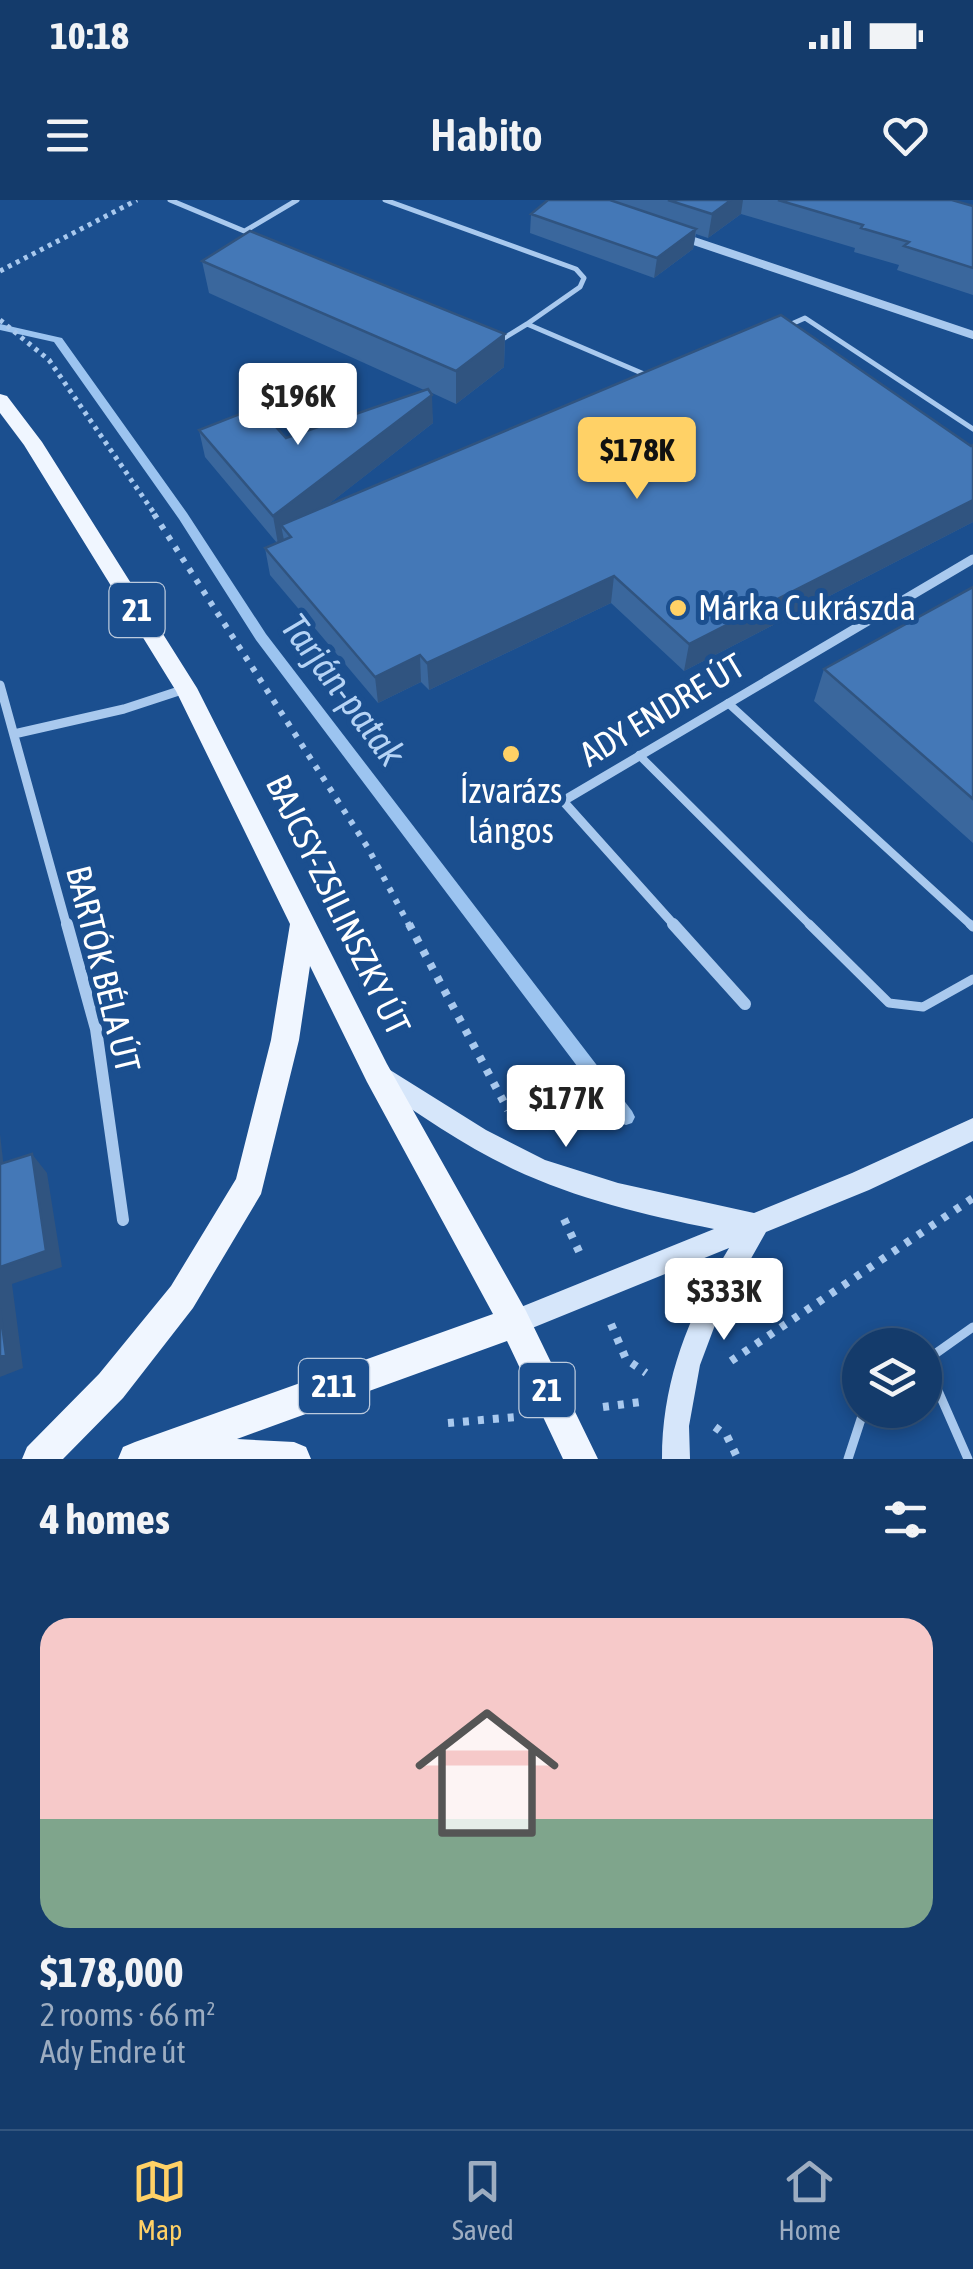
<!DOCTYPE html>
<html lang="en">
<head>
<meta charset="utf-8">
<style>
  body { margin:0; font-family:"Asap Condensed",sans-serif; background:#1d4271; color:#f1f3f6; height:100vh; display:flex; flex-direction:column; font-size:38px; white-space:nowrap }
  * { box-sizing:border-box; margin:0 }
  p { font-size:32px; color:#9dadc1 }
  .icon { flex:none; width:55px; height:55px; fill:none; stroke:currentColor; stroke-width:2; stroke-linecap:round; stroke-linejoin:round }
  .map { position:relative; height:1259px; overflow:hidden }
  .sheet { display:flex; flex-direction:column; background:#143b6b; flex:1 }
  .sheet>* { flex:none }
  .tools { position:absolute; left:842px; top:1128px; display:grid; gap:20px }
  .tools a { display:grid; place-items:center; width:100px; height:100px; border-radius:50%; background:#143b6b; box-shadow:0 5px 15px #0003,0 0 0 2px #33557e; font-size:50px }
  .price { position:absolute; translate:-50% -85px; padding:0 22px; border-radius:10px; background:#fff; color:#222; font-size:32px; line-height:65px; filter:drop-shadow(0 2px 5px #0008) }
  .price::after { content:''; position:absolute; left:50%; top:60px; width:30px; height:22px; margin-left:-15px; background:inherit; clip-path:polygon(0 0,100% 0,50% 100%) }
  .price.selected { background:#ffd166; color:#111 }
  ul { padding:0; list-style:none }
  li { display:grid; align-content:center; gap:20px; height:530px; padding:0 40px }
  li+li { border-top:2px solid #33557e }
  li span { display:grid; place-items:center; height:310px; border-radius:30px; color:#555 }
  li>.icon { margin-inline-start:auto }
  span .icon { width:180px; height:180px; fill:#fffc; stroke-width:1 }
  li b { font-size:42px }
  h2 { display:flex; justify-content:space-between; align-items:center; height:120px; padding:0 40px; font-size:42px }
  .status { display:flex; justify-content:space-between; align-items:center; height:70px; padding:0 50px; background:#143b6b; direction:ltr }
  .status svg { height:28px; fill:currentColor }
  header { display:flex; justify-content:space-between; align-items:center; height:130px; padding:0 40px; background:#143b6b; font-size:45px; font-weight:600 }
  .tabs { display:flex; justify-content:space-around; align-items:center; height:140px; border-top:2px solid #33557e; background:#143b6b; font-size:28px; color:#9dadc1 }
  .tabs a { display:grid; justify-items:center; gap:5px }
  .tabs .selected { color:#ffd166 }
  .map>svg:first-child { display:block }
  .lines { fill:none; stroke-linecap:round; stroke-linejoin:round }
  .stream { fill:#9cc4f0; fill-rule:evenodd }
  .path-far2 { stroke:#a9c9ee; stroke-width:5; stroke-dasharray:4 5; stroke-linecap:butt }
  .path-far1 { stroke:#a9c9ee; stroke-width:6; stroke-dasharray:5 8; stroke-linecap:butt }
  .path { stroke:#a9c9ee; stroke-width:8; stroke-dasharray:6 9; stroke-linecap:butt }
  .service-far2 { stroke:#a9c9ee; stroke-width:5 }
  .service-far1 { stroke:#a9c9ee; stroke-width:8 }
  .service { stroke:#a9c9ee; stroke-width:9 }
  .minor-far2 { stroke:#a9c9ee; stroke-width:8 }
  .minor-far1 { stroke:#a9c9ee; stroke-width:9 }
  .minor { stroke:#a9c9ee; stroke-width:12 }
  .secondary { fill:#d6e6fa; fill-rule:evenodd }
  .primary { fill:#f0f6ff; fill-rule:evenodd }
  .wall { fill:#3a679d }
  .shaded-wall { fill:#305480 }
  .building { fill:#4478b7; stroke:#305480; stroke-width:2.5 }
  .poi-dot { fill:#ffd166; stroke:#1b4f8f; stroke-width:4 }
  .labels { text-anchor:middle; stroke-width:10; stroke-linejoin:round; paint-order:stroke }
  .shield { fill:#1b4f8f; stroke:#bbcadd; stroke-width:2.5 }
  .shield-label { font-size:32px; font-weight:bold; fill:#fff }
  .poi-label { font-size:35px; fill:#fff; stroke:#1b4f8f; text-anchor:start }
  .street-label { font-size:35px; fill:#fff; stroke:#1b4f8f }
  .water-label { font-size:38px; font-style:italic; fill:#b5d3f5; stroke:#1b4f8f }
</style>
</head>
<body>
<div class="status"><b>10:18</b><svg viewBox="0 0 49 12"><path d="M0 12V9h3v3zM5 12V6h3v6zM10 12V3h3v9zM15 12V0h3v12zM26 1h20v11H26zM47 4h2v5h-2z"/></svg></div>
<header><svg class="icon" aria-label="menu" viewBox="0 0 24 24"><path d="M4 6h16M4 12h16M4 18h16"/></svg>Habito<svg class="icon" aria-label="heart" viewBox="0 0 24 24"><path d="M12 20l-8-8c-3-5 5-10 8-4 3-6 11-1 8 4z"/></svg></header>
<div class="map">
<svg width="973" height="1259" viewBox="0 0 973 1259">
  <rect width="100%" height="100%" fill="#1b4f8f"/>
  <g class="lines">
    <path class="stream" d="M 0,124 L 62,138 L 187,313 L 266,434 L 632,911 L 635,917 L 632,923 L 626,925 L 620,923 L 256,440 L 179,319 L 54,142 L 0,130 Z"/>
    <path class="path-far2" d="M 0,71 L 137,0
      M 0,120 L 49,160 L 156,316"/>
    <path class="path-far1" d="M 154,314 L 368,648 L 410,727"/>
    <path class="path" d="M 409,724 L 508,910
      M 564,1019 L 582,1058
      M 611,1124 L 626,1159 L 646,1173
      M 731,1161 L 973,998
      M 603,1207 L 640,1202
      M 448,1223 L 516,1217
      M 715,1227 L 727,1236 L 738,1259"/>
    <path class="service-far2" d="M 170,0 L 256,36
      M 385,0 L 576,69 L 584,78 L 580,87 L 527,124
      M 245,31 L 297,0
      M 787,126 L 805,118 L 973,229
      M 495,134 L 504,138 L 527,124 L 651,177"/>
    <path class="service-far1" d="M 728,503 L 973,727
      M 639,555 L 812,727"/>
    <path class="service" d="M 809,724 L 889,803 L 923,807 L 973,779
      M 970,724 L 973,727
      M 848,1259 L 864,1210
      M 968,1259 L 925,1161 L 973,1127"/>
    <path class="minor-far2" d="M 685,38 L 973,135"/>
    <path class="minor-far1" d="M 0,485 L 67,727
      M 14,534 L 124,509 L 185,489
      M 676,727 L 563,601 L 973,359"/>
    <path class="minor" d="M 67,724 L 96,829 L 123,1020
      M 673,724 L 745,804"/>
    <path class="secondary" d="M 382,865 L 486,930 L 545,960 L 618,983 L 754,1013 L 852,973 L 973,918 L 973,941 L 869,990 L 766,1032 L 718,1117 L 700,1165 L 689,1226 L 690,1259 L 662,1259 C 662,1180 689,1115 729,1048 L 515,1135 L 506,1131 L 502,1122 L 506,1113 L 714,1029 C 645,1015 577,999 513,969 C 464,946 419,914 374,884 L 371,876 L 374,868 Z"/>
    <path class="primary" d="M 0,194 L 7,196 L 42,242 L 197,488 L 387,864 L 526,1111 L 598,1259 L 563,1259 L 507,1141 L 237,1239 L 294,1242 L 306,1247 L 311,1259 L 118,1259 L 123,1247 L 135,1242 L 493,1114 L 367,882 L 310,766 L 299,840 L 261,994 L 193,1108 L 123,1198 L 63,1259 L 22,1259 L 27,1247 L 99,1174 L 171,1086 L 236,979 L 271,840 L 290,724 L 176,491 L 24,245 L 0,213 Z"/>
  </g>
  <path class="wall" d="M 548,0 L 952,0 L 973,6 L 973,95 L 897,70 L 899,65 L 854,52 L 855,48 L 741,14 L 708,38 L 696,34 L 693,49 L 654,78 L 530,33 L 531,14 Z
    M 202,61 L 505,134 L 504,167 L 456,204 L 430,192 L 433,223 L 326,306 L 973,245 L 973,322 L 684,471 L 611,403 L 429,490 L 421,482 L 378,503 L 270,375 L 265,348 L 277,343 L 205,257 L 199,230 L 286,238 L 424,190 L 209,93 Z
    M 973,387 L 973,643 L 814,501 L 824,469 Z"/>
  <path class="shaded-wall" d="M 731,0 L 743,0 L 741,14 L 708,38 L 712,14 Z
    M 696,29 L 693,49 L 654,78 L 657,58 Z
    M 505,134 L 504,167 L 456,204 L 456,171 Z
    M 432,195 L 433,223 L 289,335 L 281,325 L 284,340 L 278,344 L 273,316 Z
    M 973,300 L 973,322 L 684,471 L 689,444 Z
    M 614,376 L 611,403 L 429,490 L 427,463 Z
    M 420,455 L 421,482 L 378,503 L 375,477 Z
    M 0,934 L 6,986 L 0,979 Z
    M 32,954 L 47,973 L 62,1067 L 12,1084 L 23,1168 L 0,1177 L 0,1067 Z"/>
  <path class="building" d="M 548,0 L 610,0 L 696,29 L 657,58 L 531,14 Z
    M 668,0 L 731,0 L 712,14 Z
    M 778,0 L 952,0 L 973,6 L 973,68 L 904,46 L 909,42 L 861,28 L 863,25 Z
    M 250,31 L 505,134 L 456,171 L 202,61 Z
    M 781,115 L 971,246 L 973,245 L 973,300 L 689,444 L 614,376 L 427,463 L 420,455 L 375,477 L 265,348 L 291,337 L 281,325 Z
    M 428,189 L 432,195 L 273,316 L 199,230 L 258,207 L 286,238 Z
    M 973,387 L 973,599 L 824,469 Z
    M 32,954 L 46,1051 L 0,1067 L 0,964 Z
    M 0,1109 L 6,1155 L 0,1157 Z"/>
  <g class="poi-dot">
    <circle cx="678" cy="408" r="10"/>
    <circle cx="511" cy="554" r="10"/>
  </g>
  <g class="labels">
    <g class="shield">
      <rect x="109.5" y="383" width="55" height="54" rx="8"/>
      <rect x="299" y="1159" width="70" height="54" rx="8"/>
      <rect x="519.5" y="1163" width="55" height="54" rx="8"/>
    </g>
    <g class="shield-label">
      <text x="137" y="421">21</text>
      <text x="334" y="1197">211</text>
      <text x="547" y="1201">21</text>
    </g>
    <g class="poi-label">
      <text x="698" y="420">Márka Cukrászda</text>
      <text x="511" y="603" text-anchor="middle">Ízvarázs<tspan x="511" dy="40">lángos</tspan></text>
    </g>
    <g class="street-label">
      <text transform="translate(662 510) rotate(-31)" y="12">ADY ENDRE ÚT</text>
      <text transform="translate(338 705) rotate(64)" y="12">BAJCSY-ZSILINSZKY ÚT</text>
      <text transform="translate(103 769) rotate(76)" y="12">BARTÓK BÉLA ÚT</text>
    </g>
    <g class="water-label">
      <text transform="translate(343 490) rotate(53)" y="13">Tarján-patak</text>
    </g>
  </g>
</svg>
<div class="tools">
<a><svg class="icon" aria-label="layers" viewBox="0 0 24 24"><path d="M12 4l9 5-9 5-9-5zM3 14l9 5 9-5"/></svg></a>
</div>
<b class="price" style="left:298px;top:248px">$196K</b>
<b class="price selected" style="left:637px;top:302px">$178K</b>
<b class="price" style="left:566px;top:950px">$177K</b>
<b class="price" style="left:724px;top:1143px">$333K</b>
</div>
<section class="sheet">
<h2>4 homes<svg class="icon" aria-label="filters" viewBox="0 0 24 24"><path d="M4 7h16M4 17h16"/><circle cx="9" cy="7" r="2"/><circle cx="15" cy="17" r="2"/></svg></h2>
<ul>
<li><span style="background:linear-gradient(#f6c9c9 65%,#7fa58c 0)"><svg class="icon" aria-label="home" viewBox="0 0 24 24"><path d="M3 11l9-7 9 7M6 9v11h12V9"/></svg></span><div><b>$178,000</b><p>2 rooms · 66 m²</p><p>Ady Endre út</p></div></li>
</ul>
</section>
<nav class="tabs">
<a class="selected"><svg class="icon" aria-label="map" viewBox="0 0 24 24"><path d="M3 6l6-2 6 2 6-2v14l-6 2-6-2-6 2zM9 4v14M15 6v14"/></svg>Map</a>
<a><svg class="icon" aria-label="saved" viewBox="0 0 24 24"><path d="M7 4h10v16l-5-4-5 4z"/></svg>Saved</a>
<a><svg class="icon" aria-label="home" viewBox="0 0 24 24"><path d="M3 11l9-7 9 7M6 9v11h12V9"/></svg>Home</a>
</nav>
</body>
</html>
